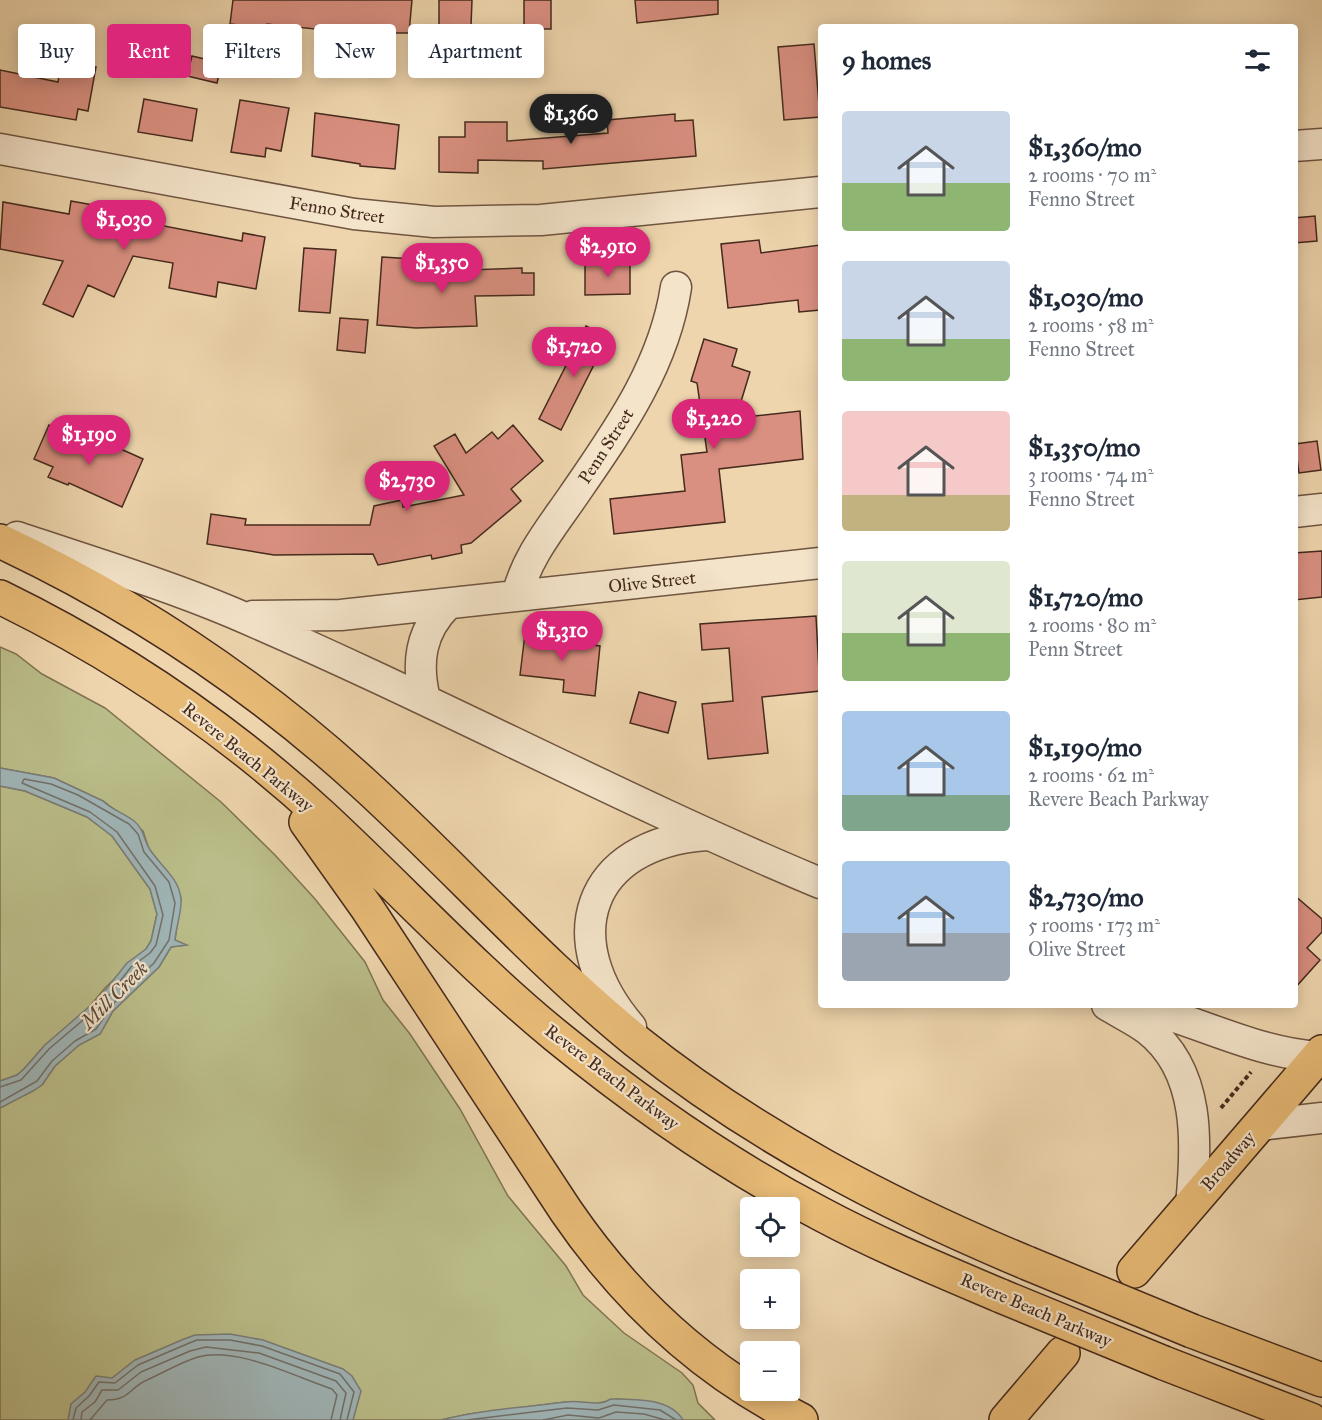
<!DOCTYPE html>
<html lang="en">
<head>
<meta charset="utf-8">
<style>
  body { margin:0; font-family:"IM FELL Great Primer",serif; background:#f2f2f3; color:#1f2937; height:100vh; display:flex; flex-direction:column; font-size:22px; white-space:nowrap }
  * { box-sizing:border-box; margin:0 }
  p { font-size:20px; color:#747a83 }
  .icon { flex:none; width:33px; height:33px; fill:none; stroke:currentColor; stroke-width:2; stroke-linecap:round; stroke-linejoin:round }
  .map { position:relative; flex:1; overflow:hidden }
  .panel { position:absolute; left:818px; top:24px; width:480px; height:984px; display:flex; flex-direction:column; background:#fff; border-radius:6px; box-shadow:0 3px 15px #0003 }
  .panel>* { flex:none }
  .guide { position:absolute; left:18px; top:24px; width:570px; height:54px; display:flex; gap:12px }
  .buttons { position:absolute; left:740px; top:1197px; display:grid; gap:12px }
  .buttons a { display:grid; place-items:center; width:60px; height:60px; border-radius:6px; background:#fff; box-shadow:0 3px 15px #0003; font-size:30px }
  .price { position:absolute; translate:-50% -51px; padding:0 14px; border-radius:21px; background:#db2777; color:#fff; font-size:20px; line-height:39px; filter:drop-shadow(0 2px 3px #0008) }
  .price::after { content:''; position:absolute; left:50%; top:36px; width:18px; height:14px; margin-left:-9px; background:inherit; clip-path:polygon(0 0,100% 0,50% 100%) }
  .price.selected { background:#222; color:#fff }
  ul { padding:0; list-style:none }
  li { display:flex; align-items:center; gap:18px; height:150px; padding:0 24px }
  li span { display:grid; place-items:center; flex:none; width:168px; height:120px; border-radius:6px; color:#555 }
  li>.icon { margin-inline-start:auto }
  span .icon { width:72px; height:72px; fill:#fffc; stroke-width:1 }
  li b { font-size:26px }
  h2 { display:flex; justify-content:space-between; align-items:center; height:72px; padding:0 24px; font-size:26px }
  .tag { padding:0 21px; border-radius:6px; background:#fff; box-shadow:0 3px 15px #0003; font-size:21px; line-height:54px }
  .tag.selected { background:#db2777; color:#fff }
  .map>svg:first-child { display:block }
  .green { fill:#babd89; stroke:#807453; stroke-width:1.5 }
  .water { fill:#9fb5b7; stroke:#7b7d79; stroke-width:1.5 }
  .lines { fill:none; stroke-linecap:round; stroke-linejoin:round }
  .shore { stroke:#72706a; stroke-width:1.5 }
  .building { fill:#da9081; stroke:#452a1d; stroke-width:1.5 }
  .minor-casing { stroke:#6f5541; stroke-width:33 }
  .major-casing { stroke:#452a1d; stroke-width:36 }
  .highway-casing { stroke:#452a1d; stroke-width:36 }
  .path { stroke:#452a1d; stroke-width:4; stroke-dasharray:4.5 3; stroke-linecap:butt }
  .minor { stroke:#f4e4ca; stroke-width:30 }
  .major { stroke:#e7ba76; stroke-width:33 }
  .highway { stroke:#e7ba76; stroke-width:33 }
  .highway-bridge-casing { stroke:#452a1d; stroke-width:36; stroke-linecap:butt }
  .highway-bridge { stroke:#e7ba76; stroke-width:33 }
  .labels { text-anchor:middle; stroke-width:4.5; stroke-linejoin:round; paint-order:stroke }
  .street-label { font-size:18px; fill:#452a1d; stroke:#f4e4ca }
  .water-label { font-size:20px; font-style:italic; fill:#57463c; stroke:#f4e4ca }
</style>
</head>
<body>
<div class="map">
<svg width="1322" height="1420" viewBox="0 0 1322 1420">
  <rect width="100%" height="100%" fill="#eed5ad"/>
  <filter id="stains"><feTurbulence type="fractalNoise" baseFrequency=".00333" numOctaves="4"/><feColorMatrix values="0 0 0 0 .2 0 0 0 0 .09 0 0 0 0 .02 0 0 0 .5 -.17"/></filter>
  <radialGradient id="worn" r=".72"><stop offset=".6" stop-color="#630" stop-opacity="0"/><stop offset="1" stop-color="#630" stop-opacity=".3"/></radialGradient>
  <path class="green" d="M 0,647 L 16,654 L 42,674 L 105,708 L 221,802 L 275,855 L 315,899 L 365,962 L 383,1000 L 410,1034 L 460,1109 L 508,1196 L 566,1266 L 583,1295 L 624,1333 L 682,1373 L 693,1385 L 698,1403 L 715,1420 L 683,1420 L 662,1404 L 618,1399 L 597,1404 L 566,1402 L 469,1414 L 441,1420 L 0,1420 L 0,1108 L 42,1085 L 55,1066 L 79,1045 L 100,1034 L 113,1011 L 159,967 L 171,947 L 185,945 L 175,940 L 181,898 L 149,849 L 143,831 L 103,801 L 54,778 L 0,768 Z
    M 0,786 L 25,791 L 87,817 L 112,836 L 150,889 L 157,914 L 151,941 L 146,949 L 105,988 L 85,1012 L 45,1045 L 24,1069 L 17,1075 L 0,1081 Z"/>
  <path class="water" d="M 0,768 L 54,778 L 103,801 C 112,810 124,813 134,821 C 144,829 143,838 149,848 C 159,865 179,877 181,899 C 182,912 176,926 175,940 L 187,945 L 171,947 L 159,967 L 113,1011 L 100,1034 L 79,1045 L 55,1066 L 42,1085 L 33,1091 L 0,1108 L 0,1081 L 17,1075 L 24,1069 L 45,1045 L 99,998 L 127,963 L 146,949 L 151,941 L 157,914 L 150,889 L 112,836 L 87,817 L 25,791 L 0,786 Z
    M 230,1334 L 263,1340 L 343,1369 L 352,1376 L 361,1391 L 353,1420 L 68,1420 L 71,1404 L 85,1392 L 96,1376 L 112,1378 L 135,1360 L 184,1339 L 195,1335 Z
    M 611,1399 C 634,1399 670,1398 683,1420 L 441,1420 C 481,1410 524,1407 566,1402 C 583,1399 596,1408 611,1399 Z"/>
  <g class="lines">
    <path class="shore" d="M 0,1087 L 21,1080 L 49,1049 L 103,1003 L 131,967 L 150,953 L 156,945 L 163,915 L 155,886 L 117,832 L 90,812 L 22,783 L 24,779 L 51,784 L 78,795 L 129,824 L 138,834 L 144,852 L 169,882 L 175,903 L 169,940 L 154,963 L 119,996 L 96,1029 L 75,1041 L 52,1061 L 37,1081 L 0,1102
      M 73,1420 L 76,1408 L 89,1396 L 99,1382 L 115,1383 L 138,1365 L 187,1344 L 197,1340 L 230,1340 L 262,1346 L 340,1374 L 354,1392 L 347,1420
      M 81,1420 L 82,1412 L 95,1402 L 102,1390 L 118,1390 L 141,1372 L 190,1351 L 206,1347 L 259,1353 L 336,1381 L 346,1393 L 340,1420
      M 90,1420 L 107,1400 C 130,1400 130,1387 147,1380 C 163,1373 181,1362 198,1357 C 237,1346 295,1377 332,1389 L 337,1395 L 331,1420
      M 467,1420 L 567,1408 L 598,1410 L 614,1405 L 660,1410 L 676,1420
      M 543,1420 L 568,1415 L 599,1418 L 616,1412 L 644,1414 L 665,1420"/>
  </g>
  <path class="building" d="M 233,0 L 412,0 L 409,33 L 393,33 L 393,37 L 267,24 L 266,28 L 230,24 Z
    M 439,0 L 472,0 L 471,26 L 439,26 Z
    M 524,0 L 551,0 L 551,29 L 524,29 Z
    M 635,0 L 718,0 L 718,14 L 637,23 Z
    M 814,44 L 820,117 L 784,120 L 778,47 Z
    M 192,56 L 222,63 L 217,83 L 187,76 Z
    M 76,64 L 96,67 L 88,111 L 78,109 L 76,120 L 0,107 L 0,70 L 58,82 L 60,69 L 75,71 Z
    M 144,99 L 197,109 L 192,141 L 138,132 Z
    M 240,100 L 289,108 L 281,151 L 266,148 L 265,157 L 231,152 Z
    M 315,113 L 399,125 L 395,169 L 360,166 L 360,164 L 312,156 Z
    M 675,114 L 675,121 L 693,120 L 696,156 L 543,169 L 543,161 L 478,160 L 478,173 L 439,172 L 439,137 L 465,137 L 465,122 L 507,122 L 507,141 L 608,133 L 607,120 Z
    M 71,201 L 165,218 L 164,226 L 242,241 L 243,233 L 265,237 L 256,289 L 218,282 L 216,297 L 169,288 L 173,263 L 133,256 L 114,297 L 88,285 L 73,317 L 43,304 L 63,261 L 0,249 L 3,202 L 69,214 Z
    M 1315,216 L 1317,241 L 1294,243 L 1294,218 Z
    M 759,240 L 761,253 L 820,245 L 820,310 L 799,312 L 798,300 L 728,308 L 721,244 Z
    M 304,248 L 336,250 L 330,313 L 299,311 Z
    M 382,257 L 414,259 L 412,272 L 522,268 L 522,273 L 534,273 L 534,295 L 475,296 L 477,326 L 416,328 L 377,325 Z
    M 630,262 L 630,294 L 585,295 L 585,263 Z
    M 340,318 L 368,320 L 365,353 L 337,350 Z
    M 586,326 L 608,337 L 561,430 L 539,419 Z
    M 704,339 L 737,349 L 732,366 L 750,372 L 736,418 L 800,411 L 803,459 L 719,469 L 725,522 L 614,534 L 610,499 L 685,491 L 681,455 L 707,452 L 697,383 L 691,381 Z
    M 49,425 L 109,453 L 112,445 L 143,459 L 122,507 L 69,483 L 68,485 L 48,477 L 53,467 L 34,459 Z
    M 513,425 L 543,461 L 511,489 L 521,501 L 471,543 L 461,545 L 462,553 L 432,559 L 431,555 L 378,565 L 373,554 L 274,555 L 207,544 L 211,514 L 246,519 L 245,525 L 370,525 L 374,506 L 402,500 L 403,507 L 464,495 L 434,446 L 455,434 L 466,453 L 492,432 L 498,439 Z
    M 1317,441 L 1321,470 L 1299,473 L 1295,444 Z
    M 1322,551 L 1322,597 L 1294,600 L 1294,553 Z
    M 816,616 L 820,691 L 762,697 L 768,753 L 708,759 L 702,704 L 733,701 L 729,648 L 702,650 L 700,624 Z
    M 525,634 L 587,641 L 587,644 L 600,646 L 595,696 L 563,692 L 564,680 L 520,675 Z
    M 639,692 L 676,702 L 668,733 L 630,723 Z
    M 1294,895 L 1322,919 L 1322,932 L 1307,948 L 1320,960 L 1294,989 Z"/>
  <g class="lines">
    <defs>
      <path id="minor" d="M 1294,146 L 1322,144
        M 0,149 L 354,214 L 434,222 L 541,220 L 820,192
        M 1294,512 L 1322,509
        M 17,537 C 88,561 162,583 231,612 C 430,697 621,800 820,883
        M 517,596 C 526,558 551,528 573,496 C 617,432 664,367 676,287
        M 253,616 L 341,615 L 820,563
        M 425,699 C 416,663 420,631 448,604
        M 1107,1005 C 1120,1013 1135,1020 1147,1029 C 1201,1070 1197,1145 1191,1205
        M 1134,1005 C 1197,1020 1252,1052 1318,1057
        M 631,1027 C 556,940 586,844 706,835
        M 1259,1125 L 1322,1118"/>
      <path id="major" d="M 1134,1271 L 1322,1052
        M 1006,1420 L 1063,1353"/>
      <path id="highway" d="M 0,541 C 132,603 256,685 364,784 C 456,868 539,962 636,1041 C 755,1136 888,1205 1027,1263
        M 0,597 C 117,654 225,727 321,815 C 400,888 472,967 555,1035 C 638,1103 725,1164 821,1214 C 879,1245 940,1270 1001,1296
        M 306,822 L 367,908 L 566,1211 C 627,1300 704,1372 801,1420
        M 1192,1331 L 1322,1380
        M 1164,1363 L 1311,1420"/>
    </defs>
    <use href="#minor" class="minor-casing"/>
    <use href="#major" class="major-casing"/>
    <use href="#highway" class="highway-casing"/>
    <path class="path" d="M 1221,1108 L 1251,1072"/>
    <use href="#minor" class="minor"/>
    <use href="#major" class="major"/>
    <use href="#highway" class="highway"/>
    <defs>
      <path id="highway-bridge" d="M 1027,1263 L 1192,1331
        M 1001,1296 L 1164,1363"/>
    </defs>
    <use href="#highway-bridge" class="highway-bridge-casing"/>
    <use href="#highway-bridge" class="highway-bridge"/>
  </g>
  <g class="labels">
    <g class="street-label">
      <text transform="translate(337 210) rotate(9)" y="6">Fenno Street</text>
      <text transform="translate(606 446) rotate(-57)" y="6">Penn Street</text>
      <text transform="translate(652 582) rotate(-6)" y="6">Olive Street</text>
      <text transform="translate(248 757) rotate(39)" y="6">Revere Beach Parkway</text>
      <text transform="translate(612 1077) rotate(37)" y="6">Revere Beach Parkway</text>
      <text transform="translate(1228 1161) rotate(-49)" y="6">Broadway</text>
      <text transform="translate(1036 1310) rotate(23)" y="6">Revere Beach Parkway</text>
    </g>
    <g class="water-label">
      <text transform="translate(114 995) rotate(-45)" y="7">Mill Creek</text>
    </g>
  </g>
  <rect width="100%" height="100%" filter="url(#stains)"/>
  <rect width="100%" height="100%" fill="url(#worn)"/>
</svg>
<div class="buttons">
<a><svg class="icon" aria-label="locate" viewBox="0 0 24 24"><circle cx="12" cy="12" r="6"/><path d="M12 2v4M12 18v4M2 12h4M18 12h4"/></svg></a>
<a>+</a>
<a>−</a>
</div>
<b class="price selected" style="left:571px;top:145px">$1,360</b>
<b class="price" style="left:124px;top:251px">$1,030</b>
<b class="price" style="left:608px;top:278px">$2,910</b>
<b class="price" style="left:442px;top:294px">$1,350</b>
<b class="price" style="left:574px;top:378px">$1,720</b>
<b class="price" style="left:714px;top:450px">$1,220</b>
<b class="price" style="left:89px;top:466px">$1,190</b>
<b class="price" style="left:407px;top:512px">$2,730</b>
<b class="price" style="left:562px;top:662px">$1,310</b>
<div class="guide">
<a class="tag">Buy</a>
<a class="tag selected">Rent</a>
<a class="tag">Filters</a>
<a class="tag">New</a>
<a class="tag">Apartment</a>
</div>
<section class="panel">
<h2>9 homes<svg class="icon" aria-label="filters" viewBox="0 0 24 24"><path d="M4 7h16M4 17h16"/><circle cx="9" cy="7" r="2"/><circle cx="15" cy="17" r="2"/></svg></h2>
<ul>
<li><span style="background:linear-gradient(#c9d6e8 60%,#8fb573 0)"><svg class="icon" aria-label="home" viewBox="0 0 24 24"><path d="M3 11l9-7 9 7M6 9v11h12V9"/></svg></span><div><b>$1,360/mo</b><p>2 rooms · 70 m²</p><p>Fenno Street</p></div></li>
<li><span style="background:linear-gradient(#c9d6e8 65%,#8fb573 0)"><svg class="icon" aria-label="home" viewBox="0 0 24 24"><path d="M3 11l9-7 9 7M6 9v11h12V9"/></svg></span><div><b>$1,030/mo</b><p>2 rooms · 58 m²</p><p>Fenno Street</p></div></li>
<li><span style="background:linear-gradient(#f6c9c9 70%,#c2b280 0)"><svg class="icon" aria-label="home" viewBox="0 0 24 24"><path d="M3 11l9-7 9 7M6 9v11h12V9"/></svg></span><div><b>$1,350/mo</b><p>3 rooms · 74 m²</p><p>Fenno Street</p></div></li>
<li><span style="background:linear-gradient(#dfe7d0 60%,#8fb573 0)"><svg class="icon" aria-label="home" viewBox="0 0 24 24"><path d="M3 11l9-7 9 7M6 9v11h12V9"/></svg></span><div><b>$1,720/mo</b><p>2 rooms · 80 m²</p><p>Penn Street</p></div></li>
<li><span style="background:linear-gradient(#a9c7e8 70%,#7fa58c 0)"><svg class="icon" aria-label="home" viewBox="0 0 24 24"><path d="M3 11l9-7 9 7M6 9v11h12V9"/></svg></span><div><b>$1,190/mo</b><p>2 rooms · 62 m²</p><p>Revere Beach Parkway</p></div></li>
<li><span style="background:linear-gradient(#a9c7e8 60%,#9aa5b1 0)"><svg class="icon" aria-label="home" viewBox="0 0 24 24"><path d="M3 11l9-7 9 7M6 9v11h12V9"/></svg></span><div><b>$2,730/mo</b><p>5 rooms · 173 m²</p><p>Olive Street</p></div></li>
</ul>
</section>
</div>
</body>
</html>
